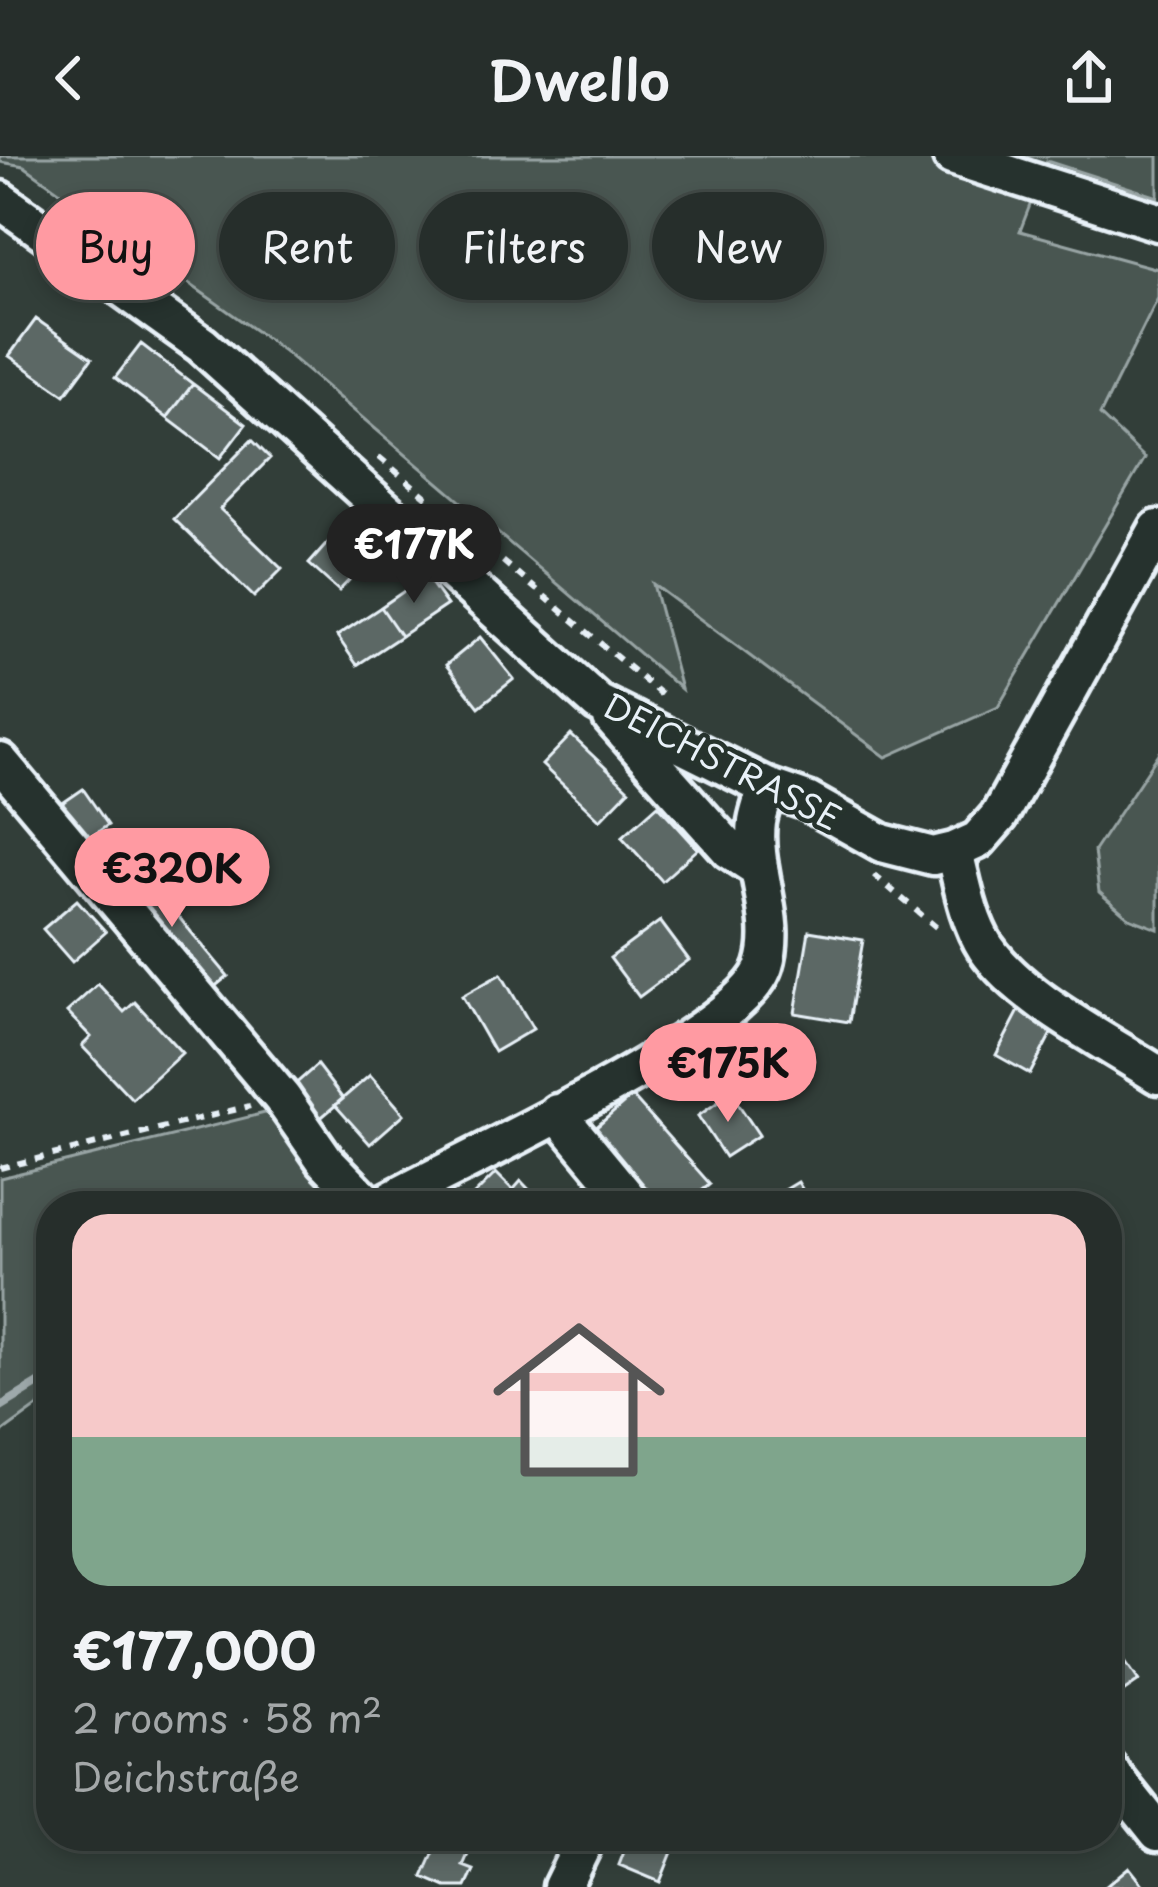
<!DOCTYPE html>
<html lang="en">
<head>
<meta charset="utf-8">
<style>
  body { margin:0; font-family:"Playpen Sans",sans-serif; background:#323a37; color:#f1f3f6; height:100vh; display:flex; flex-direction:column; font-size:45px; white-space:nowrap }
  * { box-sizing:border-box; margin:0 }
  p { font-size:39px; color:#a4a8a9 }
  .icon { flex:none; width:66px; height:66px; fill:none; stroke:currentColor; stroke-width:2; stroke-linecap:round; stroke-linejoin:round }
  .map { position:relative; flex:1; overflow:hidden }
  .panel { position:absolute; left:36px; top:1035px; width:1086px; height:660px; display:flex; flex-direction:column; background:#262e2b; border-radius:48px; box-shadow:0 6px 18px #0003,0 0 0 3px #424a47 }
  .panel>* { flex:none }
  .guide { position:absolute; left:36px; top:36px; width:1086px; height:108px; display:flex; gap:24px }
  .price { position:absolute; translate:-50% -102px; padding:0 27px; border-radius:42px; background:#ff9aa2; color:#111; font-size:39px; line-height:78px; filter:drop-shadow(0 3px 6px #0008) }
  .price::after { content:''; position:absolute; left:50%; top:72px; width:36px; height:27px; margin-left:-18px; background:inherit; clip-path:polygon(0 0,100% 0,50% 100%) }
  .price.selected { background:#222; color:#fff }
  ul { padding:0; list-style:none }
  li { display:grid; align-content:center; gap:24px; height:636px; padding:0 36px }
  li+li { border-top:3px solid #424a47 }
  li span { display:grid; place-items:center; height:372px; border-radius:36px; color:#555 }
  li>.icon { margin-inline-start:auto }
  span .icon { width:216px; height:216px; fill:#fffc; stroke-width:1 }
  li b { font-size:51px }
  .tag { padding:0 42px; border-radius:54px; background:#262e2b; box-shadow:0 6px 18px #0003,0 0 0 3px #424a47; font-size:42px; line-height:108px }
  .tag.selected { background:#ff9aa2; color:#111 }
  header { display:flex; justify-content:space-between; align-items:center; height:156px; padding:0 36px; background:#262e2b; font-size:54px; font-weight:600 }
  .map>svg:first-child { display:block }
  .green { fill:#495651; stroke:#98a4a4; stroke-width:3 }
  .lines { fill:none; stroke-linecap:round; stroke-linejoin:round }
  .stream { stroke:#9ea9ab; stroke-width:9 }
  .building { fill:#5c6865; stroke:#e8f1f8; stroke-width:3 }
  .minor-casing { stroke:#e8f1f8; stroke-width:45 }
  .path { stroke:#e8f1f8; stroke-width:6; stroke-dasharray:9 9; stroke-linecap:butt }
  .minor { stroke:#26332d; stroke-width:36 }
  .labels { text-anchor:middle; stroke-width:9; stroke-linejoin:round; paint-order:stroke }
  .street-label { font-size:33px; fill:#e8f1f8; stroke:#26332d }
</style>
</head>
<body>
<header><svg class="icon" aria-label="back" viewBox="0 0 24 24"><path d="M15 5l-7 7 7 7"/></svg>Dwello<svg class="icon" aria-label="share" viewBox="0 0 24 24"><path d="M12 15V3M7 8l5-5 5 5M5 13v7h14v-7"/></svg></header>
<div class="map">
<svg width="1158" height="1731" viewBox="0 0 1158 1731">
  <rect width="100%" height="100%" fill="#323e39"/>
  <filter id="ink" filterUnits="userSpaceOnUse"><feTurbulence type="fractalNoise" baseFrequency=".00833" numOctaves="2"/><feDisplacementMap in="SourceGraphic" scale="24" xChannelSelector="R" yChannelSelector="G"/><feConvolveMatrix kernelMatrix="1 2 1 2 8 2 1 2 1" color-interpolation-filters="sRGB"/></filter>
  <g filter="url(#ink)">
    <path class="green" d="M 0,0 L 1158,0 L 1158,41 L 1047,5 L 1020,75 L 1158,113 L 1158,142 L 1100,259 L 1145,302 L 998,551 L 886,601 L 653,428 L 681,533 L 284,195 L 24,10 L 0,6 Z
      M 1158,599 L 1158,773 L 1129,762 L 1099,736 L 1094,695 Z
      M 273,955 L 344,1050 L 51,1050 L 51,1241 L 0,1278 L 0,1022 Z"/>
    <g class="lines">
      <path class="stream" d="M 0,1251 L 51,1220"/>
    </g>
    <path class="building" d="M 36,163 L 92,202 L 65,239 L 9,200 Z
      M 141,188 L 193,228 L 167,262 L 115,222 Z
      M 193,228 L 246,268 L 220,302 L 167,262 Z
      M 252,284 L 270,302 L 220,353 L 282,413 L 254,441 L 174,363 Z
      M 349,363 L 380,391 L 339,435 L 309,408 Z
      M 426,420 L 447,449 L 401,480 L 381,451 Z
      M 381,451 L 401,480 L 357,509 L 337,480 Z
      M 480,481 L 514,523 L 479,551 L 446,509 Z
      M 571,579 L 629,634 L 600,664 L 542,609 Z
      M 83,633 L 108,669 L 79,689 L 54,653 Z
      M 658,649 L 698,693 L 662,725 L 622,681 Z
      M 136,710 L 228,820 L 207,837 L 116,727 Z
      M 77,744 L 106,776 L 72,806 L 43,773 Z
      M 660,765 L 689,804 L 639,841 L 610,802 Z
      M 809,775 L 863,784 L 849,866 L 795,857 Z
      M 501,818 L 533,873 L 494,896 L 462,840 Z
      M 98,828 L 124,856 L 135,846 L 182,897 L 132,943 L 82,890 L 91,881 L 67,856 Z
      M 1020,853 L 1054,872 L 1030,918 L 996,899 Z
      M 317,909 L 343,943 L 317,965 L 291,932 Z
      M 370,919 L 404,958 L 370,988 L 335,949 Z
      M 731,937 L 759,979 L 725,1001 L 698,960 Z
      M 632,940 L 710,1028 L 691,1044 L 696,1050 L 659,1050 L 593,974 Z
      M 496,1017 L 513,1034 L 521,1025 L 537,1042 L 529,1050 L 477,1050 L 470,1043 Z
      M 798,1026 L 812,1050 L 758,1050 Z
      M 1114,1489 L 1139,1525 L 1107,1547 L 1107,1494 Z
      M 441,1680 L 476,1680 L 463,1710 L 474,1714 L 466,1731 L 446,1731 L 423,1721 Z
      M 630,1680 L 678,1681 L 660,1726 L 619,1709 Z
      M 1129,1711 L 1145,1731 L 1105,1731 Z"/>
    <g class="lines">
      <defs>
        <path id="minor" d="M 952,0 L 1158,66
          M 0,44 L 202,189 L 598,547 L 767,631 L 807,645 L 882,687 L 933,700 L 954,695 C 962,727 968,764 986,792 C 1021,843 1106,885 1158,919
          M 612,562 L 730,694 L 759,713
          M 0,606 L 282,942 L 325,1004 L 370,1050
          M 954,695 L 978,684 L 999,660 L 1158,373
          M 557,957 L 634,1050
          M 380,1050 C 453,1009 742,879 764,810 C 779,763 751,714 757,666 C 759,654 764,642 767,631
          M 1107,1612 L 1158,1676
          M 562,1731 L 587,1680"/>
      </defs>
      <use href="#minor" class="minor-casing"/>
      <path class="path" d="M 379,301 L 663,540
        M 874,719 L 942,776
        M 0,1012 L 250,950"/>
      <use href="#minor" class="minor"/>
    </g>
  </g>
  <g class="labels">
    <g class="street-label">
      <text transform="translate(722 606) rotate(27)" y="12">DEICHSTRASSE</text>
    </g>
  </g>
</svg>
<b class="price selected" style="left:414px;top:450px">€177K</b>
<b class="price" style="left:172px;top:774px">€320K</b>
<b class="price" style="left:728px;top:969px">€175K</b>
<div class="guide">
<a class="tag selected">Buy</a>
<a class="tag">Rent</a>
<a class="tag">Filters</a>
<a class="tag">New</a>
</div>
<section class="panel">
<ul>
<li><span style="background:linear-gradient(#f6c9c9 60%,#7fa58c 0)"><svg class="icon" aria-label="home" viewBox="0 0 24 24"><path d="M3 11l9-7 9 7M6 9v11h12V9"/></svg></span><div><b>€177,000</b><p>2 rooms · 58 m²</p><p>Deichstraße</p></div></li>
</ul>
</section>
</div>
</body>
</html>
